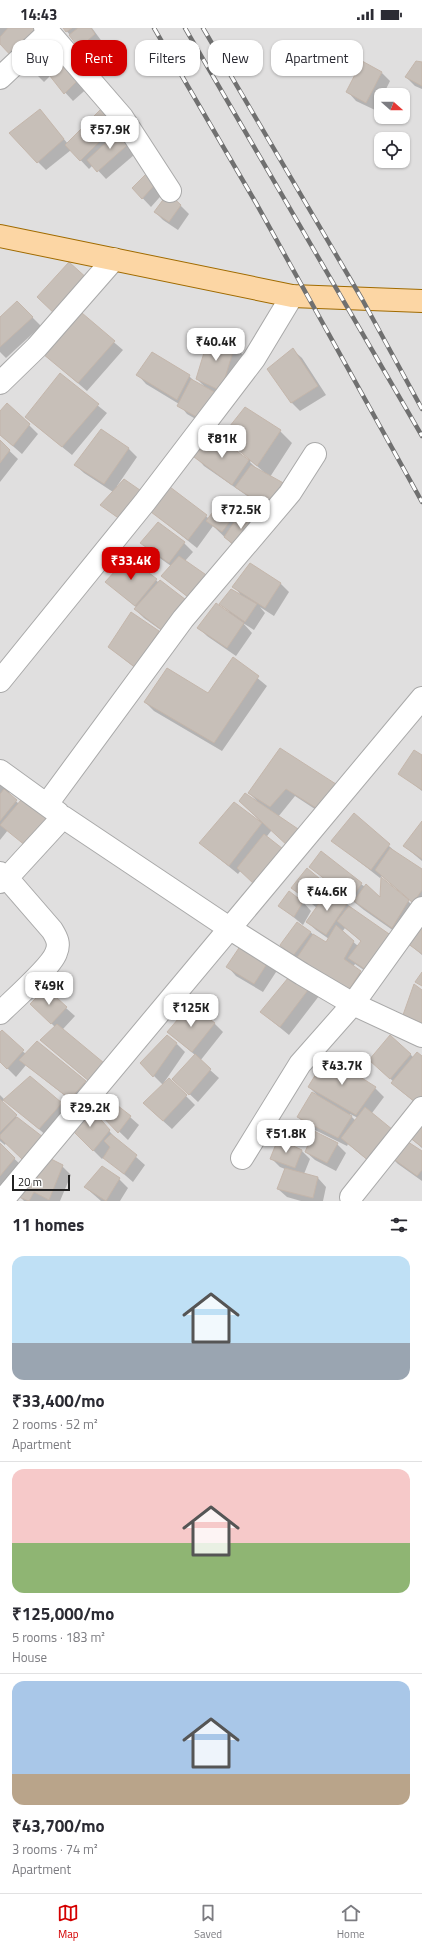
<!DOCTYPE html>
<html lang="en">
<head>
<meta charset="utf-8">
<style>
  body { margin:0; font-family:"Titillium Web",sans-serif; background:#f2f2f3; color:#2b2b33; height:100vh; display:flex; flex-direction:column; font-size:15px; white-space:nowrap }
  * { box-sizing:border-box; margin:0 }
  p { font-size:13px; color:#7c7c81 }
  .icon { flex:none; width:22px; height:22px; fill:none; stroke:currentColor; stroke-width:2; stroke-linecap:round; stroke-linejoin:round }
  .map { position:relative; height:1173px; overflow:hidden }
  .side { display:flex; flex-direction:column; background:#fff; flex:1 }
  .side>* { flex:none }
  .guide { position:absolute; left:12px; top:12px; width:398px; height:36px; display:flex; gap:8px }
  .needle { width:26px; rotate:111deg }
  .fabs { position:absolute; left:374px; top:60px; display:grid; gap:8px }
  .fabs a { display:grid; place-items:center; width:36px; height:36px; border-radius:8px; background:#fff; box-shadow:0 1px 3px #0004; font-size:20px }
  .scale { position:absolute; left:12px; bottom:10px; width:58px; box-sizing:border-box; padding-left:4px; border:2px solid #222; border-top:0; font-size:11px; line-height:14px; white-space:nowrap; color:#222; -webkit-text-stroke:3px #fff; paint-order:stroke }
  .price { position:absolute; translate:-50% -34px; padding:0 9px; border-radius:8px; background:#fff; color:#222; font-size:13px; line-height:26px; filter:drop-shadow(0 1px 2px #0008) }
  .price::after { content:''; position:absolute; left:50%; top:24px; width:12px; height:9px; margin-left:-6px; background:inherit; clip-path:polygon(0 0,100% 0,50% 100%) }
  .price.active { background:#d40000; color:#fff }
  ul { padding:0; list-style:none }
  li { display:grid; align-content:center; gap:8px; height:212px; padding:0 12px }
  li+li { border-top:1px solid #e1e1e2 }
  li span { display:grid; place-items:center; height:124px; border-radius:12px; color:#555 }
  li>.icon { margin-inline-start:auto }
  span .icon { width:72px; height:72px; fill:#fffc; stroke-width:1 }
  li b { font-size:17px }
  h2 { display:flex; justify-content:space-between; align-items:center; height:48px; padding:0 12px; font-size:17px }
  .tag { padding:0 14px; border-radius:12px; background:#fff; box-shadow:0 1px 3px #0004; font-size:14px; line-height:36px }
  .tag.active { background:#d40000; color:#fff }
  .status { display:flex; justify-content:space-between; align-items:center; height:28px; padding:0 20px; background:#fff; direction:ltr }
  .status svg { height:11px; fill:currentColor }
  .menu { display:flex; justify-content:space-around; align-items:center; height:56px; border-top:1px solid #e1e1e2; background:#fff; font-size:11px; color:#7c7c81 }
  .menu a { display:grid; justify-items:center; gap:2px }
  .menu .active { color:#d40000 }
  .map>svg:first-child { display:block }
  .residential { fill:#e0dfdf; fill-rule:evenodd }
  .shadow { fill:#0003; fill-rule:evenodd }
  .building { fill:#c7bfb8; stroke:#c4b6ab }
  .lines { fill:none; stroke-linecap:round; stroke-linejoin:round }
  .minor-casing { stroke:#a9a9a9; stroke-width:24 }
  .major-casing { stroke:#a06b00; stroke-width:24 }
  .minor { stroke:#fff; stroke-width:22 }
  .major { stroke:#fcd6a4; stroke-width:22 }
  .rail-casing { stroke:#707070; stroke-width:4.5 }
  .rail { stroke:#fff; stroke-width:3; stroke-dasharray:9; stroke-linecap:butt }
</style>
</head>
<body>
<div class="status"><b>14:43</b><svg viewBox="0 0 49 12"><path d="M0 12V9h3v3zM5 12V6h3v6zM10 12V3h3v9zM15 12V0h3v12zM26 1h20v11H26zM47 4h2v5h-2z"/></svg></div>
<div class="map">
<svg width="422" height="1173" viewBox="0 0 422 1173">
  <rect width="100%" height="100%" fill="#f2efe9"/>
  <path class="residential" d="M 0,0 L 422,0 L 422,1173 L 0,1173 ZM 381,67 L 403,67 L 403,89 L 381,89 ZM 381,111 L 403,111 L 403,133 L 381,133 Z"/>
  <path class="shadow" d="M 0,0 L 40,0 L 91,57 L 73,73 L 50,48 L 44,54 L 27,37 L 0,14 Z
    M 64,0 L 92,0 L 103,15 L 88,28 Z
    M 422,35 L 422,61 L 415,58 L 406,49 Z
    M 382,45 L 390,53 L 383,67 L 381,67 L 381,71 L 375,82 L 356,73 L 348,64 Z
    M 105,79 L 141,121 L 106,151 L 93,137 L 89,141 L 71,122 L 46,142 L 38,134 L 40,82 L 68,116 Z
    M 149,144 L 166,162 L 151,179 L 133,160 Z
    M 169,166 L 189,186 L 178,202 L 163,192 L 155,184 Z
    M 17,274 L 41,298 L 6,330 L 0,324 L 0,290 Z
    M 82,287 L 123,322 L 87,363 L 44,326 Z
    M 234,318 L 243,327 L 230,370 L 215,364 L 214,365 L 211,400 L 187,386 L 179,376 L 146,356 L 138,347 L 189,348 L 197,356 L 206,360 L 197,351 Z
    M 293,322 L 302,330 L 326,367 L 300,383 L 292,375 L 269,341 Z
    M 60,347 L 107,385 L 72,427 L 35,397 Z
    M 0,384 L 29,397 L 38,406 L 22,426 L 0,407 Z
    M 102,402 L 129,421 L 137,429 L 117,458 L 133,502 L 102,477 L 113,464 L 84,445 L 75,437 Z
    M 280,403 L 292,415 L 270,449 L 279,490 L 204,438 L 196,429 L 248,432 L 249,431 L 224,408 ZM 251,433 L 265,445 L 258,442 L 250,434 Z
    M 0,414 L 18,431 L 0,454 Z
    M 240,479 L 249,488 L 234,518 L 213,498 L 197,520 L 152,484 L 206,488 L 209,491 Z
    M 142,515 L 184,515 L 193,524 L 185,533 L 203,581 L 162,548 L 171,538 L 150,523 Z
    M 250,536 L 281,556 L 289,564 L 274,588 L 260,579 L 265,585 L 254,602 L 243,595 L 252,605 L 236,628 L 207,608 L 199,600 L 229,584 L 221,576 L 241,567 L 234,559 Z
    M 156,552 L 159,555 L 172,610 L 144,590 L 135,581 L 137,580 L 107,554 Z
    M 158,604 L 167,613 L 145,648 L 109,619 Z
    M 233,630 L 267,658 L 222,723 L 154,683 L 145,674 L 208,666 Z
    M 281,722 L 330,791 L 295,768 L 278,789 L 271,803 L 238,846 L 200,815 L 258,793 L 259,792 L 240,773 L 259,775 L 249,765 Z
    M 422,729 L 422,763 L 399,745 Z
    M 0,752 L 11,762 L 8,766 L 19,776 L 35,825 L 8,802 L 0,812 Z
    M 354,787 L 398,826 L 422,843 L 422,883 L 407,869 L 405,870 L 417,882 L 401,908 L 364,882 L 310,839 L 361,856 L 381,871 L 406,869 L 382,848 L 380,850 L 333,813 Z
    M 422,794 L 422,833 L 404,818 Z
    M 325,856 L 356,884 L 377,951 L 355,936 L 353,939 L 369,952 L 357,971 L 290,925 L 281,917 L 310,904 L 327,916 L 329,911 L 316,902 L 307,894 L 317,880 L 292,860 ZM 345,900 L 362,914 L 358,918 L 342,904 Z
    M 303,874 L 311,883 L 303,897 L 280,878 Z
    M 422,899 L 422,927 L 408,915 Z
    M 244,916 L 278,941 L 263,964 L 236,948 L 228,939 Z
    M 293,946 L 319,968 L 289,1007 L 261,984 Z
    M 422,963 L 422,999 L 413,995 L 405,987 Z
    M 32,976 L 66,980 L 75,988 L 63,1001 L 98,1061 L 41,1012 L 55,999 Z
    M 190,979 L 215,996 L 223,1004 L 200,1033 L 219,1050 L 198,1074 L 182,1059 L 195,1027 L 168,1004 Z
    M 0,1005 L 26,1026 L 38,1015 L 94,1063 L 79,1079 L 26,1037 L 16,1049 L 0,1033 Z
    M 177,1016 L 185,1024 L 163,1056 L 169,1051 L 195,1077 L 172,1101 L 153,1084 L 163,1057 L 141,1035 Z
    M 410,1026 L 414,1030 L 422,1030 L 422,1080 L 401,1063 L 393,1055 L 394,1054 L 378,1040 Z
    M 30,1049 L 70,1084 L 48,1109 L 4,1071 L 2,1074 L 24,1096 L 42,1128 L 62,1138 L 71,1147 L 60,1173 L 24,1173 L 20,1169 L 36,1137 L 6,1115 L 5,1117 L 0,1113 L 0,1067 L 5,1072 Z
    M 309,1059 L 375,1060 L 384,1069 L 372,1085 L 402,1112 L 422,1124 L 422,1153 L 398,1136 L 389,1127 L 378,1141 L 348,1116 L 347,1118 L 307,1098 L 298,1089 L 319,1069 ZM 349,1086 L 350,1086 L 358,1090 L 356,1093 Z
    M 88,1078 L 117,1112 L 145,1137 L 133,1154 L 104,1129 L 102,1131 L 70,1099 Z
    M 102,1087 L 130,1089 L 139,1097 L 128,1112 Z
    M 422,1093 L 422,1120 L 406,1106 Z
    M 337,1116 L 346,1125 L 336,1143 L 315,1132 L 306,1124 Z
    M 0,1117 L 23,1139 L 0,1166 Z
    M 302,1123 L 310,1131 L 304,1146 L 318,1150 L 326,1159 L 323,1173 L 301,1173 L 287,1169 L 278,1161 L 285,1141 L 280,1139 L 271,1130 Z
    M 119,1151 L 128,1160 L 120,1173 L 101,1173 L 85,1159 Z"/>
  <path class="building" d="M 8,0 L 42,0 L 15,32 L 0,16 L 0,9 Z
    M 63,0 L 72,0 L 66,4 Z
    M 78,0 L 91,0 L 95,6 L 79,20 L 69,7 Z
    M 51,11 L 59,21 L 35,46 L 26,37 Z
    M 64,26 L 83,47 L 64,66 L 46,43 Z
    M 362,33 L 382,44 L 366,75 L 346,64 Z
    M 416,33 L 422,34 L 422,58 L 405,49 Z
    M 105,77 L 120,93 L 80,133 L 65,117 Z
    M 40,81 L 64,111 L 37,135 L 9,105 Z
    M 123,99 L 133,112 L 97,144 L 87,132 Z
    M 149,143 L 158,153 L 142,171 L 132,160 Z
    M 168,165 L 181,177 L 169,194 L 154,184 Z
    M 69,234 L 89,252 L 58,289 L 37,269 Z
    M 17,273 L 33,289 L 0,319 L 0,289 Z
    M 82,285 L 115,313 L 78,355 L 43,326 Z
    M 210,305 L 235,317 L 221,363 L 196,351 Z
    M 293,320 L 318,358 L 291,375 L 267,341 Z
    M 152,324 L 190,347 L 177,372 L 136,347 Z
    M 60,345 L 99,376 L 62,419 L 25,389 Z
    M 191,351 L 220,367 L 202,392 L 177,378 Z
    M 7,375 L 30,396 L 13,418 L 0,407 L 0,383 Z
    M 245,379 L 281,402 L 257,438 L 222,408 Z
    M 101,401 L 129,420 L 104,456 L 74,437 Z
    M 212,405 L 249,432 L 232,457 L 194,429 Z
    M 0,412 L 10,422 L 0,435 Z
    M 251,437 L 287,457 L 270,482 L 235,459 Z
    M 124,451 L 147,467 L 124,494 L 100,477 Z
    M 170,459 L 207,487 L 188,512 L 151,484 Z
    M 224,469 L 241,478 L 222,504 L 206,493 Z
    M 241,484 L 258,496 L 238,520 L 224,509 Z
    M 158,494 L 185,514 L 169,535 L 140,515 Z
    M 179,528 L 212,551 L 193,573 L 161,548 Z
    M 128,529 L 157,551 L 135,578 L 105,554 Z
    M 250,535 L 281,555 L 265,580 L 232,559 Z
    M 160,552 L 190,575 L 163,603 L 134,581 Z
    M 231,561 L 257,576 L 245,594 L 219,576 Z
    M 216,575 L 244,595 L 227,620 L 197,600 Z
    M 131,584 L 159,603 L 136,640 L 108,619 Z
    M 233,629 L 259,648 L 214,715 L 144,674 L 167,640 L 208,665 Z
    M 280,720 L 339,758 L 321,783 L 286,761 L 270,779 L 248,765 Z
    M 414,722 L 422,727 L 422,762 L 398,746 Z
    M 4,761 L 17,772 L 0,793 L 0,766 Z
    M 245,765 L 301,803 L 289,819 L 239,773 Z
    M 21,772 L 47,791 L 26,818 L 0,797 Z
    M 234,774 L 262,795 L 229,838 L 199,815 Z
    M 354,785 L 390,816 L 371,842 L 331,813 Z
    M 422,793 L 422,831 L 403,818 Z
    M 264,806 L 283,821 L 254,856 L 237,840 Z
    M 390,820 L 422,841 L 422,862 L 413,875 L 375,842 Z
    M 321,823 L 362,855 L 351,871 L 309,839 Z
    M 307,840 L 326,856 L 312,875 L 291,860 Z
    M 381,849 L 409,872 L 392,900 L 354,873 L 366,856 L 380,869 Z
    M 329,861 L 348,874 L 326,907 L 306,894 Z
    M 289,863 L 303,874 L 294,889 L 278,878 Z
    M 349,878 L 392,908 L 368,943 L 348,930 L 361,913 L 337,893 Z
    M 297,894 L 311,904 L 293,928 L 280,917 Z
    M 336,897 L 354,913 L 344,931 L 361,943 L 348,963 L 296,931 L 313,906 L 326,914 Z
    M 422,897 L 422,926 L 407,915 Z
    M 243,914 L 270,931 L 254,956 L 226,939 Z
    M 293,944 L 311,958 L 280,999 L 260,984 Z
    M 422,944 L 422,958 L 415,954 Z
    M 414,956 L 422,962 L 422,995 L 403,987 Z
    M 46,960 L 67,979 L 51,996 L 30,976 Z
    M 190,977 L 215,995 L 192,1024 L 167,1004 Z
    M 57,996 L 104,1035 L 89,1053 L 40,1012 Z
    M 2,1002 L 24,1022 L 7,1041 L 0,1034 L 0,1004 Z
    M 167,1007 L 177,1015 L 153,1049 L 140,1035 Z
    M 390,1007 L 411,1026 L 390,1051 L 369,1032 Z
    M 37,1013 L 86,1053 L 70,1071 L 19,1032 Z
    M 417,1024 L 422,1028 L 422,1075 L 420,1078 L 391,1055 Z
    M 195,1026 L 211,1041 L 189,1067 L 172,1051 Z
    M 327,1028 L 376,1059 L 356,1087 L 308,1059 Z
    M 30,1048 L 62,1075 L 39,1101 L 3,1072 Z
    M 169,1050 L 187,1067 L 163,1093 L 143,1075 Z
    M 312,1064 L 352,1088 L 338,1110 L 297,1089 Z
    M 0,1071 L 17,1087 L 0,1104 Z
    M 113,1074 L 131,1088 L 118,1105 L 101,1087 Z
    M 88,1077 L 110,1102 L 93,1123 L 69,1099 Z
    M 365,1079 L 393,1102 L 369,1133 L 341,1110 Z
    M 17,1089 L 43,1109 L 23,1132 L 0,1110 L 0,1107 Z
    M 422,1092 L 422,1119 L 405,1106 Z
    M 314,1103 L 338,1115 L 327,1135 L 305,1124 Z
    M 111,1106 L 137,1127 L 124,1146 L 103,1130 L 110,1119 L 104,1113 Z
    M 402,1110 L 422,1123 L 422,1142 L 417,1148 L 388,1127 Z
    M 278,1111 L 302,1122 L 295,1140 L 270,1131 Z
    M 0,1115 L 15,1130 L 0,1148 Z
    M 43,1127 L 63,1137 L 49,1172 L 34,1164 L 29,1173 L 19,1169 Z
    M 102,1138 L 120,1150 L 106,1173 L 84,1159 Z
    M 285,1140 L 318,1149 L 313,1170 L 277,1161 Z"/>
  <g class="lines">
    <defs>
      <path id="minor" d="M 45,0 L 122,89 L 170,163
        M 0,50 L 49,4
        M 0,355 L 37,319 L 114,231
        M 0,653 L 145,474 L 254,331 L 292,268
        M 0,743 L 58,785
        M 47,776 L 183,591 L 290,465 L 315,426
        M 0,845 L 7,850 L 52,902 C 57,910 60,916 56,925 C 51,939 12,973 0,985
        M 0,854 L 7,850 L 63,789 L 229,900 L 302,946 L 353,976 L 422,1008
        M 242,1130 L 300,1036 L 353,976 L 422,880
        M 351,1169 L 422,1080
        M 2,1173 L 422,670"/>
      <path id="major" d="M 0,208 L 292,268 L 422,273"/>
    </defs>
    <use href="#minor" class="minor-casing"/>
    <use href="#major" class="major-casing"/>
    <use href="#minor" class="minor"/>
    <use href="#major" class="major"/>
    <defs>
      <path id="rail" d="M 154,0 L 256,175 L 422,474
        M 185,0 L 422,408
        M 203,0 L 362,271 L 422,381"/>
    </defs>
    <use href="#rail" class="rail-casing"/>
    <use href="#rail" class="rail"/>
  </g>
</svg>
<div class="fabs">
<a><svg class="needle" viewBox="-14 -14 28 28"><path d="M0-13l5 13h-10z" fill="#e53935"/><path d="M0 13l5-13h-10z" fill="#7c7c81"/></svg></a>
<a><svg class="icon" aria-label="locate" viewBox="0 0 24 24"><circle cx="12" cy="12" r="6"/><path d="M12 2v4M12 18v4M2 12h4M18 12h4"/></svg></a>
</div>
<div class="scale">20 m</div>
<b class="price" style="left:110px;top:122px">₹57.9K</b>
<b class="price" style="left:216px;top:334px">₹40.4K</b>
<b class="price" style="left:222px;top:431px">₹81K</b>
<b class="price" style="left:241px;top:502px">₹72.5K</b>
<b class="price active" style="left:131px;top:553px">₹33.4K</b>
<b class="price" style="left:327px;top:884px">₹44.6K</b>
<b class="price" style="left:49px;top:978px">₹49K</b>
<b class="price" style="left:191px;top:1000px">₹125K</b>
<b class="price" style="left:342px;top:1058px">₹43.7K</b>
<b class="price" style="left:90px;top:1100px">₹29.2K</b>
<b class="price" style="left:286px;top:1126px">₹51.8K</b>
<div class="guide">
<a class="tag">Buy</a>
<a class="tag active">Rent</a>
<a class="tag">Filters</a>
<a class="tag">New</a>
<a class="tag">Apartment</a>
</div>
</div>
<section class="side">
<h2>11 homes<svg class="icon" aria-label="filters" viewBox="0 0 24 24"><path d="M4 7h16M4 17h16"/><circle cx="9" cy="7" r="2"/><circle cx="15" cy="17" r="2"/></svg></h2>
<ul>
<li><span style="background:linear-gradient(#bfe0f5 70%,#9aa5b1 0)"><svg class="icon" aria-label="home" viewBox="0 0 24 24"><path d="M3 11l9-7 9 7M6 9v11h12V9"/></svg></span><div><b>₹33,400/mo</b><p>2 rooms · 52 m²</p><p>Apartment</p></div></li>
<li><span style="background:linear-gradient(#f6c9c9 60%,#8fb573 0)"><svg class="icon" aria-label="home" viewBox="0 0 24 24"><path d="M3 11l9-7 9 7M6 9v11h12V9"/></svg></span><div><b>₹125,000/mo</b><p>5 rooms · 183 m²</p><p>House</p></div></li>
<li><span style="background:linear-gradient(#a9c7e8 75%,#b9a48a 0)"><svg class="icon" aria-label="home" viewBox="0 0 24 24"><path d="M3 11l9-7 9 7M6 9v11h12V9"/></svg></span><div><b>₹43,700/mo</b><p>3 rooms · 74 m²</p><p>Apartment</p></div></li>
</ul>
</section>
<nav class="menu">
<a class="active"><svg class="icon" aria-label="map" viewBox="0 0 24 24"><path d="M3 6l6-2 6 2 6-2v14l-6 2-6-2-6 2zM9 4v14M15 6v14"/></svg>Map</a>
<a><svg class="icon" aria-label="saved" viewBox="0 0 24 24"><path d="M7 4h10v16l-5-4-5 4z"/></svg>Saved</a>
<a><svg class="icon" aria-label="home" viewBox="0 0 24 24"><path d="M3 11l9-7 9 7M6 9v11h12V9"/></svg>Home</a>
</nav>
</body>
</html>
